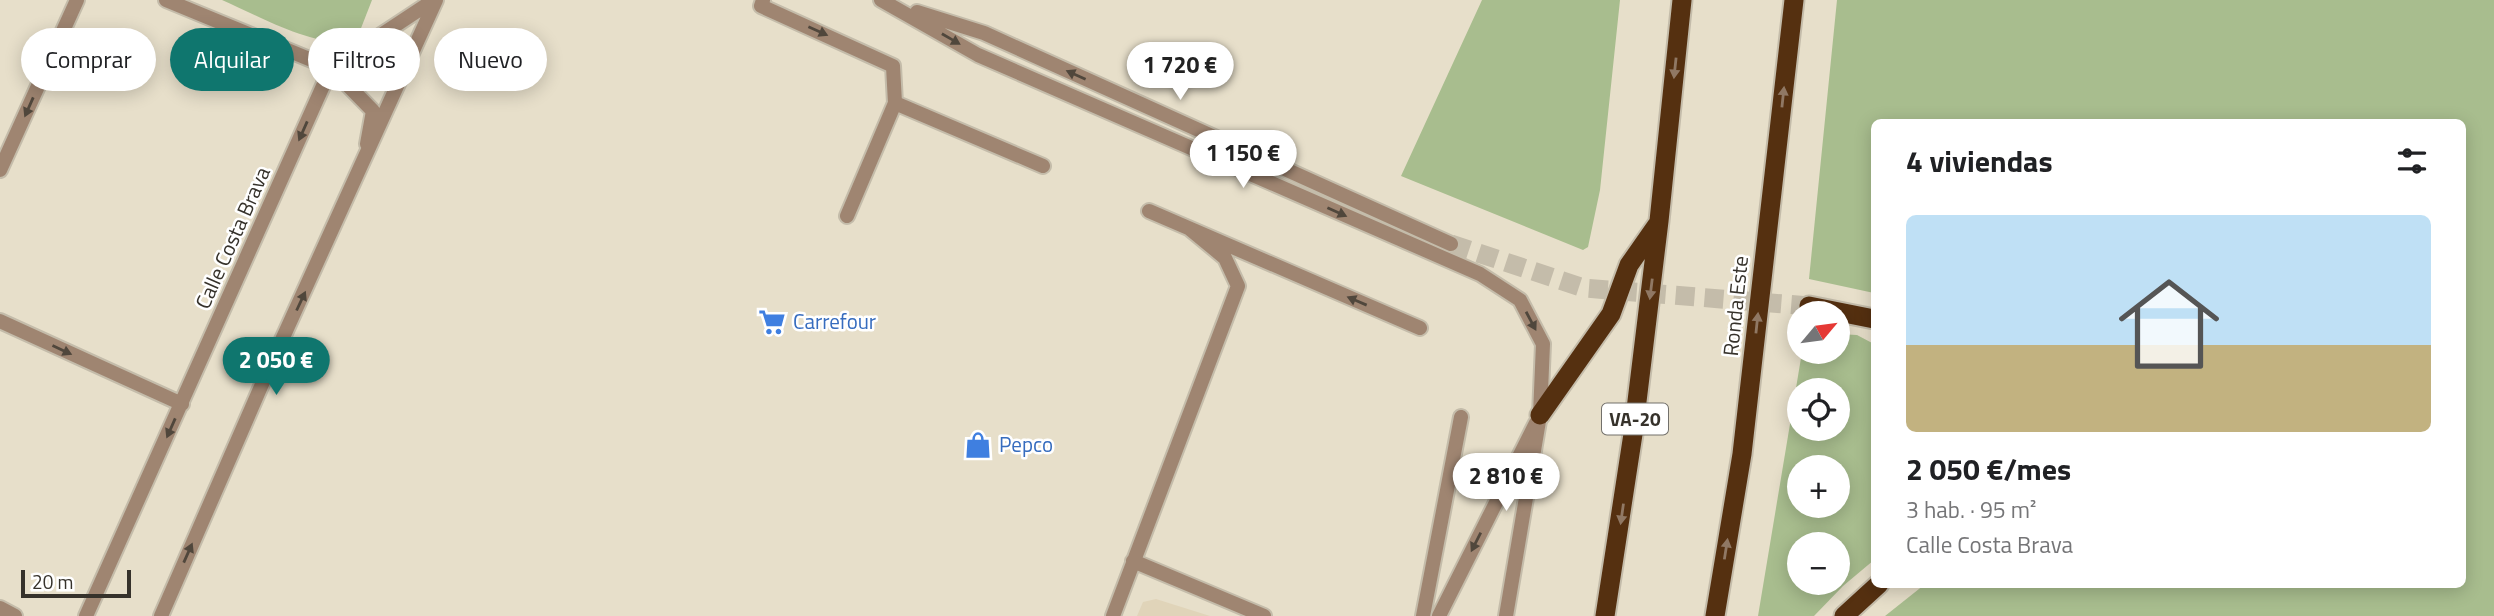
<!DOCTYPE html>
<html lang="es">
<head>
<meta charset="utf-8">
<style>
  body { margin:0; font-family:"Titillium Web",sans-serif; background:#f6f6f6; color:#202124; height:100vh; display:flex; flex-direction:column; font-size:26px; white-space:nowrap }
  * { box-sizing:border-box; margin:0 }
  p { font-size:23px; color:#757577 }
  .icon { flex:none; width:38px; height:38px; fill:none; stroke:currentColor; stroke-width:2; stroke-linecap:round; stroke-linejoin:round }
  .map { position:relative; flex:1; overflow:hidden }
  .details { position:absolute; left:1871px; top:119px; width:595px; height:469px; display:flex; flex-direction:column; background:#fff; border-radius:10px; box-shadow:0 4px 18px #0003 }
  .details>* { flex:none }
  .top-card { position:absolute; left:21px; top:28px; width:665px; height:63px; display:flex; gap:14px }
  .needle { width:46px; rotate:61deg }
  .fabs { position:absolute; left:1787px; top:301px; display:grid; gap:14px }
  .fabs a { display:grid; place-items:center; width:63px; height:63px; border-radius:50%; background:#fff; box-shadow:0 4px 18px #0003; font-size:35px }
  .scale { position:absolute; left:21px; bottom:18px; width:110px; box-sizing:border-box; padding-left:7px; border:4px solid #36322b; border-top:0; font-size:19px; line-height:24px; white-space:nowrap; color:#36322b; -webkit-text-stroke:5px #fff; paint-order:stroke }
  .price { position:absolute; translate:-50% -60px; padding:0 16px; border-radius:24px; background:#fff; color:#222; font-size:23px; line-height:46px; filter:drop-shadow(0 2px 4px #0008) }
  .price::after { content:''; position:absolute; left:50%; top:42px; width:21px; height:16px; margin-left:-10px; background:inherit; clip-path:polygon(0 0,100% 0,50% 100%) }
  .price.current { background:#0f766e; color:#fff }
  ul { padding:0; list-style:none }
  li { display:grid; align-content:center; gap:14px; height:371px; padding:0 35px }
  li span { display:grid; place-items:center; height:217px; border-radius:10px; color:#555 }
  li>.icon { margin-inline-start:auto }
  span .icon { width:126px; height:126px; fill:#fffc; stroke-width:1 }
  li b { font-size:30px }
  h2 { display:flex; justify-content:space-between; align-items:center; height:84px; padding:0 35px; font-size:30px }
  .chip { padding:0 24px; border-radius:32px; background:#fff; box-shadow:0 4px 18px #0003; font-size:24px; line-height:63px }
  .chip.current { background:#0f766e; color:#fff }
  .map>svg:first-child { display:block }
  .built { fill:#e0d4b9 }
  .green { fill:#a8bd8e; fill-rule:evenodd }
  .lines { fill:none; stroke-linecap:round; stroke-linejoin:round }
  .trunk-tunnel { stroke:#c4bcaa; stroke-width:19; stroke-dasharray:19 10; stroke-linecap:butt }
  .service-casing { stroke:#c4bcaa; stroke-width:18 }
  .minor-casing { stroke:#c4bcaa; stroke-width:18 }
  .trunk-casing { stroke:#c4bcaa; stroke-width:23 }
  .service { stroke:#9f8571; stroke-width:14 }
  .minor { stroke:#9f8571; stroke-width:14 }
  .trunk { stroke:#553010; stroke-width:19 }
  .oneway { fill:#50473c }
  .oneway2 { fill:#907864 }
  .labels { text-anchor:middle; stroke-width:5; stroke-linejoin:round; paint-order:stroke }
  .shield { fill:#fff; stroke:#72706b; stroke-width:2 }
  .shield-label { font-size:19px; font-weight:bold; fill:#36322b }
  .street-label { font-size:21px; fill:#36322b; stroke:#fff }
  .shop-label { font-size:21px; fill:#366cbe; stroke:#fff; text-anchor:start }
</style>
</head>
<body>
<div class="map">
<svg width="2494" height="616" viewBox="0 0 2494 616">
  <rect width="100%" height="100%" fill="#e7dfca"/>
  <path class="built" d="M 1156,599 L 1210,616 L 1137,616 L 1143,602 Z"/>
  <path class="green" d="M 222,0 L 372,0 L 356,41 C 315,49 259,16 222,0 Z
    M 1482,0 L 1620,0 L 1600,190 L 1588,247 L 1583,250 L 1401,176 Z
    M 1837,0 L 2494,0 L 2494,616 L 1885,616 L 1924,585 L 2462,584 L 2462,122 L 1874,122 L 1874,293 L 1809,279 Z
    M 1838,334 L 1857,335 L 1874,344 L 1874,560 L 1843,586 L 1814,616 L 1758,616 L 1802,352 L 1838,352 ZM 1838,390 L 1838,429 L 1799,429 L 1799,390 ZM 1799,467 L 1838,467 L 1838,506 L 1799,506 ZM 1799,544 L 1838,544 L 1838,583 L 1799,583 Z"/>
  <g class="lines">
    <path class="trunk-tunnel" d="M 1451,244 L 1584,288 L 1809,306"/>
    <defs>
      <path id="service" d="M 763,0 L 761,6 L 893,66 L 895,103 L 847,216
        M 895,103 L 1043,166
        M 1149,211 L 1420,328
        M 1133,561 L 1264,616
        M 1113,616 L 1238,286 L 1225,258 L 1190,229
        M 1423,616 L 1461,417
        M 1439,616 L 1536,423"/>
      <path id="minor" d="M 166,0 L 331,68 L 373,111 L 367,144
        M 881,0 L 978,55 L 1480,274 L 1520,300 L 1543,344 L 1540,415 L 1506,616
        M 917,12 L 984,33 L 1451,244
        M 0,170 L 77,0
        M 0,321 L 182,404
        M 0,608 L 15,616
        M 86,616 L 331,68 L 434,0
        M 161,616 L 266,375 L 436,0"/>
      <path id="trunk" d="M 1809,306 L 1874,319
        M 1540,415 L 1611,314 L 1629,265 L 1657,225
        M 1605,616 L 1633,434 L 1659,221 L 1682,0
        M 1715,616 L 1742,454 L 1794,0
        M 1844,616 L 1879,584"/>
    </defs>
    <use href="#service" class="service-casing"/>
    <use href="#minor" class="minor-casing"/>
    <use href="#trunk" class="trunk-casing"/>
    <use href="#service" class="service"/>
    <use href="#minor" class="minor"/>
    <use href="#trunk" class="trunk"/>
  </g>
  <defs><path id="oneway-solid" d="M-6-.8H1V-3.2L6.5 0L1 3.2V.8H-6Z" transform="scale(1.75)"/></defs>
  <g class="oneway">
    <use href="#oneway-solid" transform="translate(818 31) rotate(24)"/>
    <use href="#oneway-solid" transform="translate(951 39) rotate(30)"/>
    <use href="#oneway-solid" transform="translate(1076 75) rotate(-156)"/>
    <use href="#oneway-solid" transform="translate(29 107) rotate(114)"/>
    <use href="#oneway-solid" transform="translate(303 131) rotate(114)"/>
    <use href="#oneway-solid" transform="translate(1337 212) rotate(24)"/>
    <use href="#oneway-solid" transform="translate(301 301) rotate(-65)"/>
    <use href="#oneway-solid" transform="translate(1357 301) rotate(-157)"/>
    <use href="#oneway-solid" transform="translate(1531 321) rotate(62)"/>
    <use href="#oneway-solid" transform="translate(62 350) rotate(25)"/>
    <use href="#oneway-solid" transform="translate(171 428) rotate(114)"/>
    <use href="#oneway-solid" transform="translate(1476 542) rotate(117)"/>
    <use href="#oneway-solid" transform="translate(188 553) rotate(-66)"/>
  </g>
  <g class="oneway2">
    <use href="#oneway-solid" transform="translate(1675 68) rotate(96)"/>
    <use href="#oneway-solid" transform="translate(1783 97) rotate(-84)"/>
    <use href="#oneway-solid" transform="translate(1651 289) rotate(97)"/>
    <use href="#oneway-solid" transform="translate(1757 323) rotate(-84)"/>
    <use href="#oneway-solid" transform="translate(1622 514) rotate(98)"/>
    <use href="#oneway-solid" transform="translate(1726 549) rotate(-81)"/>
  </g>
  <defs>
    <symbol id="supermarket-bare" viewBox="-9 -9 18 18"><path d="M-6-5.5h2.5l.6 2H6L4.5 2H-2.5L-4.4-4H-6ZM-1.5 3.2a1.3 1.3 0 1 0 .1 0ZM3 3.2a1.3 1.3 0 1 0 .1 0Z" fill="#3f7fe0" stroke="#fff" stroke-width="2.5" paint-order="stroke"/></symbol>
    <symbol id="shop-bare" viewBox="-9 -9 18 18"><path d="M-5-2.5h2.3a2.7 3.5 0 0 1 5.4 0H5L5.5 6h-11ZM-1.5-2.5h3a1.5 2.3 0 0 0-3 0Z" fill="#3f7fe0" stroke="#fff" stroke-width="2.5" paint-order="stroke"/></symbol>
  </defs>
  <g fill-rule="evenodd">
    <use href="#supermarket-bare" x="753" y="303" width="38" height="38"/>
    <use href="#shop-bare" x="959" y="426" width="38" height="38"/>
  </g>
  <g class="labels">
    <rect class="shield" x="1602" y="403.5" width="66" height="31" rx="5"/>
    <g class="shield-label">
      <text x="1635" y="426">VA-20</text>
    </g>
    <g class="street-label">
      <text transform="translate(233 238) rotate(-66)" y="7">Calle Costa Brava</text>
      <text transform="translate(1736 306) rotate(-84)" y="7">Ronda Este</text>
    </g>
    <g class="shop-label">
      <text x="793" y="329">Carrefour</text>
      <text x="999" y="452">Pepco</text>
    </g>
  </g>
</svg>
<div class="fabs">
<a><svg class="needle" viewBox="-14 -14 28 28"><path d="M0-13l5 13h-10z" fill="#e53935"/><path d="M0 13l5-13h-10z" fill="#757577"/></svg></a>
<a><svg class="icon" aria-label="locate" viewBox="0 0 24 24"><circle cx="12" cy="12" r="6"/><path d="M12 2v4M12 18v4M2 12h4M18 12h4"/></svg></a>
<a>+</a>
<a>−</a>
</div>
<div class="scale">20 m</div>
<b class="price" style="left:1180px;top:102px">1 720 €</b>
<b class="price" style="left:1243px;top:190px">1 150 €</b>
<b class="price current" style="left:276px;top:397px">2 050 €</b>
<b class="price" style="left:1506px;top:513px">2 810 €</b>
<div class="top-card">
<a class="chip">Comprar</a>
<a class="chip current">Alquilar</a>
<a class="chip">Filtros</a>
<a class="chip">Nuevo</a>
</div>
<section class="details">
<h2>4 viviendas<svg class="icon" aria-label="filters" viewBox="0 0 24 24"><path d="M4 7h16M4 17h16"/><circle cx="9" cy="7" r="2"/><circle cx="15" cy="17" r="2"/></svg></h2>
<ul>
<li><span style="background:linear-gradient(#bfe0f5 60%,#c2b280 0)"><svg class="icon" aria-label="home" viewBox="0 0 24 24"><path d="M3 11l9-7 9 7M6 9v11h12V9"/></svg></span><div><b>2 050 €/mes</b><p>3 hab. · 95 m²</p><p>Calle Costa Brava</p></div></li>
</ul>
</section>
</div>
</body>
</html>
